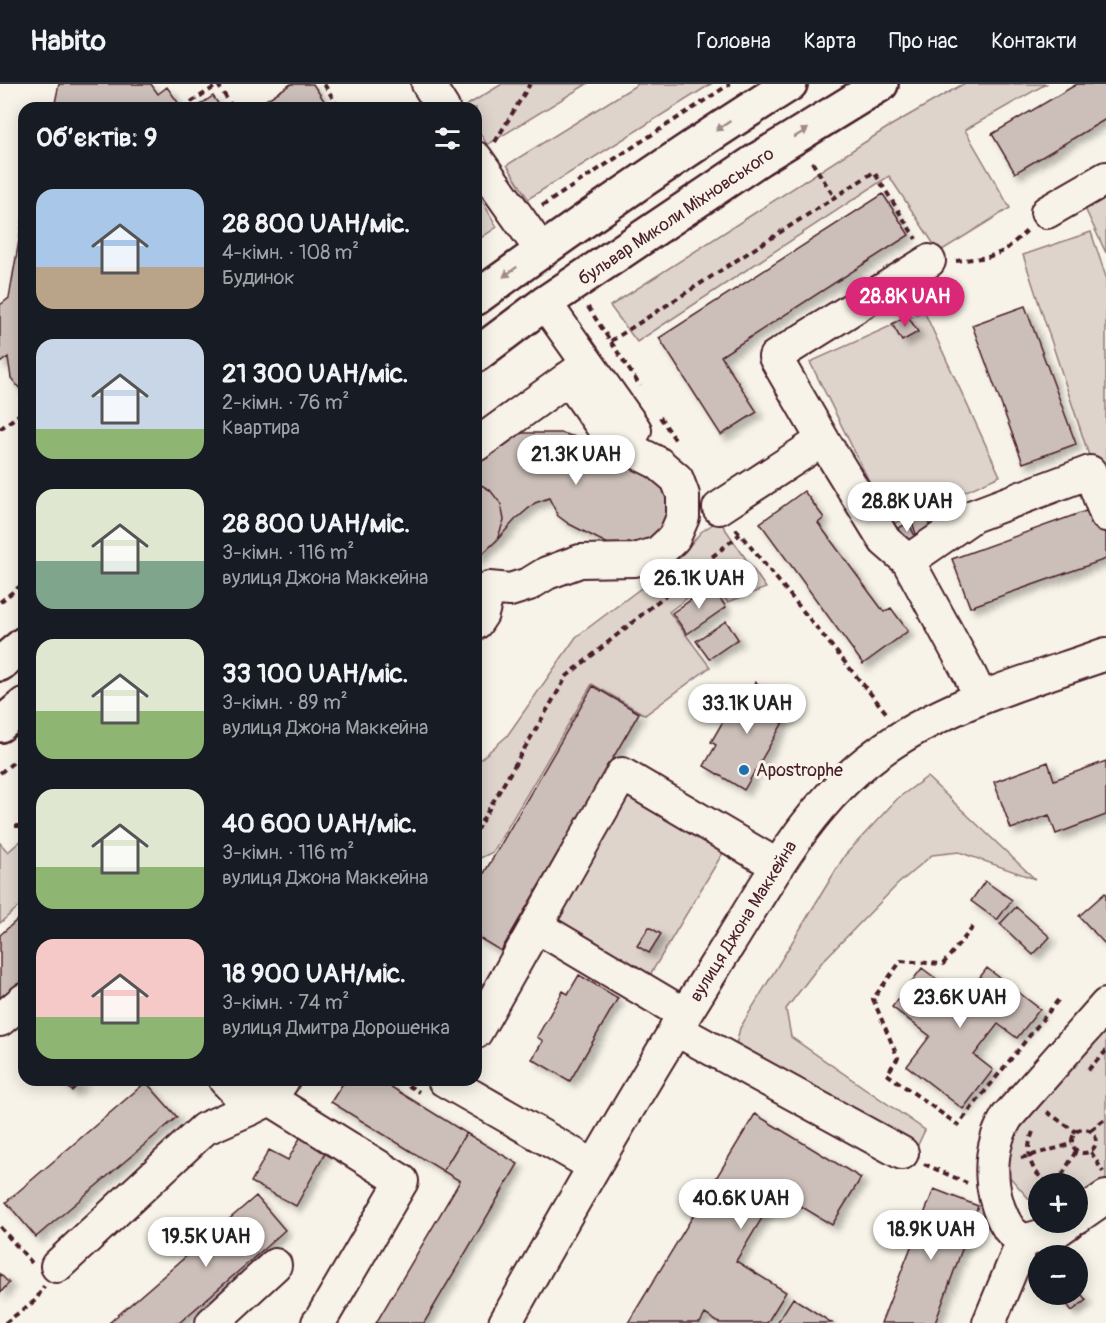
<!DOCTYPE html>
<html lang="uk">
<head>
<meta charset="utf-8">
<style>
  body { margin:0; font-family:Pangolin,sans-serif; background:#242831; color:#f1f3f6; height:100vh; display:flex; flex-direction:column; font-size:22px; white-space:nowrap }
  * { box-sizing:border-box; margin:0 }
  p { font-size:20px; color:#9ea1a6 }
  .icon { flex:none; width:33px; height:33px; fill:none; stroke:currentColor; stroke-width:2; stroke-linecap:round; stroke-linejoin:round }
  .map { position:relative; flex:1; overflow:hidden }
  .side { position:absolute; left:18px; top:18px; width:464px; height:984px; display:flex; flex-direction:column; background:#171b24; border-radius:18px; box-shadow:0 3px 15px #0003 }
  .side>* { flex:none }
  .controls { position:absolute; left:1028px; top:1089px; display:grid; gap:12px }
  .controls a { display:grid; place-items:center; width:60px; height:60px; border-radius:50%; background:#171b24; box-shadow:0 3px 15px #0003; font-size:30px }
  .price { position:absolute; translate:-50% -51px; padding:0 14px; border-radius:21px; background:#fff; color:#222; font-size:20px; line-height:39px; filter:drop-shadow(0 2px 3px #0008) }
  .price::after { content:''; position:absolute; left:50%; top:36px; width:18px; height:14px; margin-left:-9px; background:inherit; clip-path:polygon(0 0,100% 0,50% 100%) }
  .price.on { background:#db2777; color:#fff }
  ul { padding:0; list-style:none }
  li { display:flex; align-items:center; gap:18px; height:150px; padding:0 18px }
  li span { display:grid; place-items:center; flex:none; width:168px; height:120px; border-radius:18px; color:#555 }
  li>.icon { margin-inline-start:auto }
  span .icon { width:72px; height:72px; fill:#fffc; stroke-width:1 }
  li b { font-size:26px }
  h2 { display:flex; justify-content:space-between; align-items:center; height:72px; padding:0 18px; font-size:26px }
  header { display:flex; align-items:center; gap:36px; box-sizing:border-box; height:84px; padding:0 30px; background:#171b24; border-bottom:2px solid #363941 }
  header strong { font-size:28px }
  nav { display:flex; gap:33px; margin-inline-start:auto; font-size:21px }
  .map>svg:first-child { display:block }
  .green { fill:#ded4cc; stroke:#947a7c; stroke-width:1.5 }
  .building { fill:#ccbfb9; stroke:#4a1f2b; stroke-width:1.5; filter:url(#shadow) }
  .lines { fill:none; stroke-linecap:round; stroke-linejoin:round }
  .minor-casing { stroke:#4a1f2b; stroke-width:36 }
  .highway-casing { stroke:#4a1f2b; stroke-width:38 }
  .path { stroke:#4a1f2b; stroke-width:4; stroke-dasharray:6 4.5; stroke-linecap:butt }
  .minor { stroke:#f7f3e8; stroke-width:32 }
  .highway { stroke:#f7f3e8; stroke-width:33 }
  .oneway { fill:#a0898a }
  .poi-dot { fill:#1f6fb2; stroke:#f7f3e8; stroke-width:2 }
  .labels { text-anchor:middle; stroke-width:6; stroke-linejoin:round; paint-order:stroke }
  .street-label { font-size:18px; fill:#4a1f2b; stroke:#f7f3e8 }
  .poi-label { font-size:18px; fill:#4a1f2b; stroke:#f7f3e8; text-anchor:start }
</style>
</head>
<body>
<header>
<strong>Habito</strong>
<nav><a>Головна</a><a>Карта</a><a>Про нас</a><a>Контакти</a></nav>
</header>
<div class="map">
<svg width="1106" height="1239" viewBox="0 0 1106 1239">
  <defs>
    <filter id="shadow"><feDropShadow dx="5.5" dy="5.5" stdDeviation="3" flood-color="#0004"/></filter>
  </defs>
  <rect width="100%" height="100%" fill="#f7f3e8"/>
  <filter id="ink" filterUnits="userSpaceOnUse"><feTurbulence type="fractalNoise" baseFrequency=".0167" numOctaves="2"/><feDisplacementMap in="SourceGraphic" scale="12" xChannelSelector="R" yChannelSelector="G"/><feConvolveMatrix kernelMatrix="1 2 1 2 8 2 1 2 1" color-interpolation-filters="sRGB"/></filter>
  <g filter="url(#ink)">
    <path class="green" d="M 502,0 L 587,0 L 487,61 L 476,42 L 476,24 L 464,23 Z
      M 638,0 L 711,0 L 528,115 L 507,81 Z
      M 963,0 L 1046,0 L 965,46 L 1010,124 L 939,168 L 889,92 L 637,258 L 610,222 L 890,42 Z
      M 476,106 L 497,143 L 476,157 Z
      M 1106,106 L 1106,169 L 1082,118 Z
      M 1091,148 L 1106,193 L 1106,390 L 1096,393 L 1023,171 Z
      M 924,227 L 1000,392 L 891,441 L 810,278 Z
      M 719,436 L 766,504 L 728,518 L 709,497 L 669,528 L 710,583 L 645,631 L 592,600 L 493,768 L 476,776 L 476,679 L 507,652 L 576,553 L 677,477 L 701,448 Z
      M 927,693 L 1035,795 L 959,768 L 932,771 L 898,800 L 822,878 L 786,925 L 791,953 L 925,1046 L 916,1065 L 735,965 L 740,944 L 845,771 L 898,714 Z
      M 623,705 L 727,762 L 647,896 L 551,839 Z
      M 24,754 L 24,818 L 0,839 L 0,759 L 8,768 Z
      M 1106,943 L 1106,1095 L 1077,1115 L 1077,1100 L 1038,1100 L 1038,1125 L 1007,1090 L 1010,1044 Z"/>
    <path class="building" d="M 59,0 L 151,0 L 158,10 L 167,3 L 182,24 L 50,24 L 55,19 Z
      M 291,0 L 313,0 L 329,24 L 260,24 L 258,21 Z
      M 1077,0 L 1106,0 L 1106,35 L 1015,89 L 992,50 Z
      M 213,12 L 221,24 L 195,24 Z
      M 883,110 L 909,151 L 721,272 L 757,328 L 721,351 L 659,254 Z
      M 24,128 L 24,310 L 11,294 L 8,273 L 0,279 L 0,221 L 9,214 Z
      M 935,199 L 940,210 L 928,215 L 923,204 Z
      M 1025,222 L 1076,360 L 1023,379 L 972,241 Z
      M 907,231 L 918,248 L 902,257 L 892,240 Z
      M 521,349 L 561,349 L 590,357 L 660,391 L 673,422 L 662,453 L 618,465 L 569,440 L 558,432 L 549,414 L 535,419 L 515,436 L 497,456 L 504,436 L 501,420 L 490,406 L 476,398 L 476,370 L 501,354 Z
      M 476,398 L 490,406 L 501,420 L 504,436 L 497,456 L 476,476 Z
      M 804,407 L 824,434 L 818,439 L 884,528 L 891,524 L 908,547 L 863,580 L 760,439 Z
      M 1097,423 L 1106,450 L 1106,475 L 970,523 L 952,475 Z
      M 926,433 L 932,447 L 917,453 L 912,438 Z
      M 909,439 L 916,455 L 904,459 L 898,444 Z
      M 711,502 L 726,523 L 687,550 L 672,529 Z
      M 726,537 L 738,555 L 709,575 L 696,557 Z
      M 755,598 L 793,621 L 744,706 L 704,682 L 716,661 L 711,658 L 737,613 L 744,617 Z
      M 593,602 L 639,629 L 501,867 L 476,852 L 476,803 Z
      M 1106,677 L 1106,731 L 1056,750 L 1049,731 L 1011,745 L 994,698 L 1048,678 L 1054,696 Z
      M 985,797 L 1012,816 L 997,836 L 971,817 Z
      M 1105,809 L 1106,810 L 1106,857 L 1104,859 L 1079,832 Z
      M 1016,823 L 1050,853 L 1033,871 L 1000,840 Z
      M 24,830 L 24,895 L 0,916 L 0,851 Z
      M 649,843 L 661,850 L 649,869 L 637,862 Z
      M 922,884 L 963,915 L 987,884 L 1040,925 L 1017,954 L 998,940 L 974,971 L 993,986 L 963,1025 L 907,982 L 930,952 L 892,923 Z
      M 579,891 L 618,914 L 570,997 L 532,975 L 543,957 L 537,953 L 563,907 L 568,910 Z
      M 61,996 L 83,996 L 72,1007 Z
      M 345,996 L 380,996 L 466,1049 L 443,1087 L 331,1018 Z
      M 146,998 L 177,1033 L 36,1153 L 6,1118 Z
      M 755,1030 L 861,1094 L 832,1141 L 794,1118 L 799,1110 L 782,1101 L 736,1177 L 786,1208 L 767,1239 L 719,1239 L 705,1230 L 700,1239 L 628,1239 Z
      M 466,1049 L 518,1080 L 424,1239 L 376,1239 L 460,1097 L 443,1087 Z
      M 301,1052 L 327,1066 L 296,1122 L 251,1098 L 269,1066 L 288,1076 Z
      M 934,1105 L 978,1122 L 935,1239 L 881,1239 Z
      M 256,1112 L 285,1146 L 248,1179 L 179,1239 L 109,1239 Z
      M 0,1190 L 9,1199 L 0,1209 Z
      M 1077,1204 L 1086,1216 L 1072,1227 L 1059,1210 L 1077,1210 Z
      M 793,1214 L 832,1239 L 777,1239 Z"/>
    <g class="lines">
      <defs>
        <path id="minor" d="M 428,0 L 443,24
          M 476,74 L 541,166
          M 1047,128 L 1106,94
          M 545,219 L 635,346
          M 823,356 L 775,273 L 929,177
          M 476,361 L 585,282
          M 719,424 L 823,356 L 885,457 L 908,477 L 969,589 L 981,614
          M 908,477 L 973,432 L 1090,388 L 1106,431
          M 476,539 L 482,530 L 489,504 L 510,506 L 529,500 L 547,489 L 580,477 L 635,476 L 658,469 L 674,454 L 683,433 L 683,411 L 677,395 L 658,379 L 630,365 L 602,342 L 568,294
          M 536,842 L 684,930
          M 0,936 L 24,916
          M 675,945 L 902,1069
          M 476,948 L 622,690 L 778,782
          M 225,996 L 252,1024
          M 444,996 L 594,1082
          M 270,1015 L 402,1097 L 320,1237 L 318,1239
          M 1077,1133 L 1106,1113
          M 1023,1157 C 1018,1153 1012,1149 1009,1145 C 992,1119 988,1084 997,1055 C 999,1047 1003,1040 1007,1033 L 1106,921
          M 1023,1157 L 1055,1148 L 1069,1138
          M 57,1182 L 204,1045 L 252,1024 L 270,1015 L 283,996
          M 212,1239 L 275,1181
          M 505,1239 C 576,1112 649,986 727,863 C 770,795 809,720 875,671 C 943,620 1027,598 1106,570
          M 989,1239 L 1023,1157"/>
        <path id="highway" d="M 476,214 C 578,140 683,67 790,0
          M 476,271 L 545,219 L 759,75 L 881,0
          M 0,580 L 24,560
          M 0,641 L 24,621"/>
      </defs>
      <use href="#minor" class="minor-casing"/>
      <use href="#highway" class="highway-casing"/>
      <path class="path" d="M 324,0 L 339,24
        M 191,18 L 218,1 L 233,24
        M 495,58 L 530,0
        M 812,78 L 835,114
        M 542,122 L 730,0
        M 956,177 L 988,173 L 1004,167 L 1029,145
        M 588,223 L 640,302
        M 611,257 L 874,88 L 916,155
        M 660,333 L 676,357
        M 0,345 L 24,327
        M 736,445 L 888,631
        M 0,518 L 24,499
        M 0,689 L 24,670
        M 15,742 L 24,742
        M 476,747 L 567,592 L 740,450
        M 973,843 L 943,880 L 901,877 L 873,915 L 898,974 L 887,990 L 958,1041 L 1059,915
        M 1088,986 L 1106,967
        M 399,996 L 419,1008
        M 1047,1028 L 1076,1048
        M1072 1057a12 12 0 1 1 24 0a12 12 0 1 1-24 0Z
        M 1091,1046 L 1106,1034
        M 1033,1048 C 1024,1068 1030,1090 1051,1100
        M 1091,1068 L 1103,1088
        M 1021,1074 L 1072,1060
        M 924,1080 L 967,1099
        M 1057,1100 L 1076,1067
        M 0,1143 L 32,1179
        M 5,1239 L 36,1216 L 44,1202"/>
      <use href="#minor" class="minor"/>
      <use href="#highway" class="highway"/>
    </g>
    <defs><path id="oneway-solid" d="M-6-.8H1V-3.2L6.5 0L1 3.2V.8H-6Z" transform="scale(1.5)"/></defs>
    <g class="oneway">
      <use href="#oneway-solid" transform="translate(723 42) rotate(146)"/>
      <use href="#oneway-solid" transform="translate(801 49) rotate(-32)"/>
      <use href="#oneway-solid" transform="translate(510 188) rotate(144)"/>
    </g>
  </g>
  <circle class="poi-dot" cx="744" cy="686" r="6"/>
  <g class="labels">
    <g class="street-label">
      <text transform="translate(676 132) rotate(-34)" y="6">бульвар Миколи Міхновського</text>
      <text transform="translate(743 837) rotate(-58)" y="6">вулиця Джона Маккейна</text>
    </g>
    <g class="poi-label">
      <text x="756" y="692">Apostrophe</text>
    </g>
  </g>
</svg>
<div class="controls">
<a>+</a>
<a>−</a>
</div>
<b class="price on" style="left:905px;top:244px">28.8K UAH</b>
<b class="price" style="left:576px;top:402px">21.3K UAH</b>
<b class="price" style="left:907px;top:449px">28.8K UAH</b>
<b class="price" style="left:699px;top:526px">26.1K UAH</b>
<b class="price" style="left:747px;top:651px">33.1K UAH</b>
<b class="price" style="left:960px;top:945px">23.6K UAH</b>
<b class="price" style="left:741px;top:1146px">40.6K UAH</b>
<b class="price" style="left:931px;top:1177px">18.9K UAH</b>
<b class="price" style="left:206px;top:1184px">19.5K UAH</b>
<section class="side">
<h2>Об’єктів: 9<svg class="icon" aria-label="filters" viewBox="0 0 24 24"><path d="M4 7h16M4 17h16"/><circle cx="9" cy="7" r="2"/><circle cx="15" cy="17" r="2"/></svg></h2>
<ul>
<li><span style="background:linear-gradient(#a9c7e8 65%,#b9a48a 0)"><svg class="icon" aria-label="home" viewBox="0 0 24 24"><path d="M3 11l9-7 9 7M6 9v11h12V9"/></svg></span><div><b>28 800 UAH/міс.</b><p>4-кімн. · 108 m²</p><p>Будинок</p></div></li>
<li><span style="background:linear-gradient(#c9d6e8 75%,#8fb573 0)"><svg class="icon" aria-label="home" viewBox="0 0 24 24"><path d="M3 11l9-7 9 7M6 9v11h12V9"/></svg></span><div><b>21 300 UAH/міс.</b><p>2-кімн. · 76 m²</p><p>Квартира</p></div></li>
<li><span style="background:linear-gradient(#dfe7d0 60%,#7fa58c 0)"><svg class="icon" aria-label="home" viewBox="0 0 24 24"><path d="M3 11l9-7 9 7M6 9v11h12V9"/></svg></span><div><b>28 800 UAH/міс.</b><p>3-кімн. · 116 m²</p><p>вулиця Джона Маккейна</p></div></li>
<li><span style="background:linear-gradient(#dfe7d0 60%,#8fb573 0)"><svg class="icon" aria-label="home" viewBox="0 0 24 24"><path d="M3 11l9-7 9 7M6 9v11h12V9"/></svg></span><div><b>33 100 UAH/міс.</b><p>3-кімн. · 89 m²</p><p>вулиця Джона Маккейна</p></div></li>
<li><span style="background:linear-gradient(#dfe7d0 65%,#8fb573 0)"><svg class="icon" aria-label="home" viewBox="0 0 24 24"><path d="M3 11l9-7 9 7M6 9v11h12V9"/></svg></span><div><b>40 600 UAH/міс.</b><p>3-кімн. · 116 m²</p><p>вулиця Джона Маккейна</p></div></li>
<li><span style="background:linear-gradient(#f6c9c9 65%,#8fb573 0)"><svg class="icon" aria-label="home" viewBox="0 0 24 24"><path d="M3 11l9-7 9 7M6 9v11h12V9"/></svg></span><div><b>18 900 UAH/міс.</b><p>3-кімн. · 74 m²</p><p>вулиця Дмитра Дорошенка</p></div></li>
</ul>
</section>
</div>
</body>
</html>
